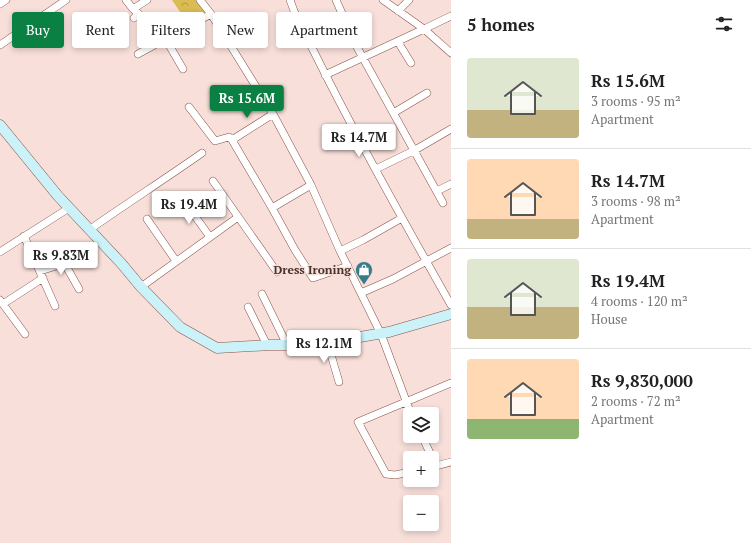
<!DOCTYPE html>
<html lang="en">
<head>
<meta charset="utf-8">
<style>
  body { margin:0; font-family:"PT Serif",serif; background:#f6f6f6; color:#222; height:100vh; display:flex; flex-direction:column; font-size:15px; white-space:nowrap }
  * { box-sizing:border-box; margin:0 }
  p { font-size:13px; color:#767676 }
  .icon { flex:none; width:22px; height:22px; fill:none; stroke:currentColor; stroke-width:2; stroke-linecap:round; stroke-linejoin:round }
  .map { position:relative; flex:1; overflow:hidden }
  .drawer { display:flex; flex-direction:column; background:#fff; width:300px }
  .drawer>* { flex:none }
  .guide { position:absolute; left:12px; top:12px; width:379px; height:36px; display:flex; gap:8px }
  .fabs { position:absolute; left:403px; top:407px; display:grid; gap:8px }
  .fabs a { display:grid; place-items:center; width:36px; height:36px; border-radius:4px; background:#fff; box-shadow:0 2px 6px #0003; font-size:20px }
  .price { position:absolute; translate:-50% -34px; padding:0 9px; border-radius:4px; background:#fff; color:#222; font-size:13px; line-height:26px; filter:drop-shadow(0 1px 2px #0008) }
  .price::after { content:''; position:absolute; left:50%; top:24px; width:12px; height:9px; margin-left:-6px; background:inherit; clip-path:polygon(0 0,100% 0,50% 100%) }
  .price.on { background:#0b8043; color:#fff }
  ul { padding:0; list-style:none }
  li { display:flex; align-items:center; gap:12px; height:100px; padding:0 16px }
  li+li { border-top:1px solid #e0e0e0 }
  li span { display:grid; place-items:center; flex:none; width:112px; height:80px; border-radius:4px; color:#555 }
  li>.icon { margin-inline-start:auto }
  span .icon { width:48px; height:48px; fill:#fffc; stroke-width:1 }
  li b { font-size:17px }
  h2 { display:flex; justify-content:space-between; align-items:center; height:48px; padding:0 16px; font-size:17px }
  .tag { padding:0 14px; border-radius:4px; background:#fff; box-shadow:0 2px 6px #0003; font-size:14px; line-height:36px }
  .tag.on { background:#0b8043; color:#fff }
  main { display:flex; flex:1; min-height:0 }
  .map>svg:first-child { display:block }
  .forest { fill:url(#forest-crowns) }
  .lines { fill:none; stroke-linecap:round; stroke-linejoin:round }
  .minor-casing { stroke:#875348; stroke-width:8 }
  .secondary-casing { stroke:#875348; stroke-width:11 }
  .minor { stroke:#fff; stroke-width:7 }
  .secondary { stroke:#cbf2f9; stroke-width:10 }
  .labels { text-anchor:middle; stroke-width:3; stroke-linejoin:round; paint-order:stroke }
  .poi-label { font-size:12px; font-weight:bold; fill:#4a322d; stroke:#f8dfd9; text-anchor:end }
</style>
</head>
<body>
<main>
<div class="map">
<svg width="451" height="543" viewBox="0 0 451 543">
  <defs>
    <pattern id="forest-crowns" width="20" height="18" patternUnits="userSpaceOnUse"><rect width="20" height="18" fill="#dabb54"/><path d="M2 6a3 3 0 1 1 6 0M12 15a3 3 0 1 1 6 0" fill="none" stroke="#b39946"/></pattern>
  </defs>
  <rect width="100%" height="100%" fill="#f8dfd9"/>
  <path class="forest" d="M 172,0 L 199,0 L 206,12 L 187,22 Z"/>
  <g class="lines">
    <defs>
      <path id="minor" d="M 126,0 L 133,9 L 139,14 L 134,18
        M 200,0 L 211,14 L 273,114 L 311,185 L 340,251 L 381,334 L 411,414
        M 290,0 L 294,11 C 342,111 396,208 451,305
        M 336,0 L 358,49 L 443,203
        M 0,4 L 6,0
        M 133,9 L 147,0
        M 398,11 L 409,0
        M 451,16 L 424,29 L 451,53
        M 165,38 L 183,69
        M 398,42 L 411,63
        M 0,45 L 66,0
        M 138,54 L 211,14
        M 325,75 L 424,29 L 383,0
        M 189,107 L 215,141 L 229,137 L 232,140 L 272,208 L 295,250 L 313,278 L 348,266
        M 395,112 L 427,93
        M 232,140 L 273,114
        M 376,169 L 415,150 L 451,129
        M 213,181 L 277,272
        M 437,191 L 451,184
        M 184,201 L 210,237
        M 272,208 L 311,185
        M 147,219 L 176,261
        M 89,230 C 126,204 165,179 202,153
        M 24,236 L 55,306
        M 340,251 L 363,240 L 402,218
        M 0,252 L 69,208
        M 40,271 L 63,264 L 66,266 L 79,289
        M 141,287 L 238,217
        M 361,293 L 393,279 L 451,248
        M 262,294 L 287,345
        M 0,300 L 25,334
        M 3,304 L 43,278
        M 248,307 L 267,345
        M 327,341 L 339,382
        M 422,436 L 436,466
        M 432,467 L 451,462
        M 410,472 L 395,475 L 386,474 L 358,422 L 451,383"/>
      <path id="secondary" d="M 0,125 L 58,196 L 121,263 L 141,287 L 180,327 L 217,348 L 270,345 L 287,345 L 354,338 L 389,332 L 451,314"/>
    </defs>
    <use href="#minor" class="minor-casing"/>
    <use href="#secondary" class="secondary-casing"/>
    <use href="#minor" class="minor"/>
    <use href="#secondary" class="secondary"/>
  </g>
  <defs>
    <symbol id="shop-pin" viewBox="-11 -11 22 30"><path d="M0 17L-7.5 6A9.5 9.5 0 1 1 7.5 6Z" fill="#377c8a" stroke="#f8dfd9"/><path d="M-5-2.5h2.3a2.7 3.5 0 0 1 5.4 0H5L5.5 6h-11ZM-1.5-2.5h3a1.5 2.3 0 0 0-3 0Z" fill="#fff"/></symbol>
  </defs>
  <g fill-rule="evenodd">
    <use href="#shop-pin" x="354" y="260" width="20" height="27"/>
  </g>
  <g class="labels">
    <g class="poi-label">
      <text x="351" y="274">Dress Ironing</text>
    </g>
  </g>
</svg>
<div class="fabs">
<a><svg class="icon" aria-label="layers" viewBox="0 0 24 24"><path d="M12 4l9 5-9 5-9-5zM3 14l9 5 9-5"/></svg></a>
<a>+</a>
<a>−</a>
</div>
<b class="price on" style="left:247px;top:119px">Rs 15.6M</b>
<b class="price" style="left:359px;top:158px">Rs 14.7M</b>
<b class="price" style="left:189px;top:225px">Rs 19.4M</b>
<b class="price" style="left:61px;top:276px">Rs 9.83M</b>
<b class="price" style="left:324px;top:364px">Rs 12.1M</b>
<div class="guide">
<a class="tag on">Buy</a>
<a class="tag">Rent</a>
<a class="tag">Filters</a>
<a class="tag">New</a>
<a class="tag">Apartment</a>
</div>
</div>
<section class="drawer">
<h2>5 homes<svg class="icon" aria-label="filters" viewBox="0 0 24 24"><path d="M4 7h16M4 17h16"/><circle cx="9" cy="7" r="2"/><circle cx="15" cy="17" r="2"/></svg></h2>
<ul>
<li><span style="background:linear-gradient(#dfe7d0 65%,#c2b280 0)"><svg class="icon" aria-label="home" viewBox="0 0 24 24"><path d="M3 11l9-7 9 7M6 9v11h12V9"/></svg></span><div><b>Rs 15.6M</b><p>3 rooms · 95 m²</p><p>Apartment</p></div></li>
<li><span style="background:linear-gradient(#ffd9b3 75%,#c2b280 0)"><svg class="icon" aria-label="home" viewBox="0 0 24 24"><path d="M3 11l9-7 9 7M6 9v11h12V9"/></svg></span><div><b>Rs 14.7M</b><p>3 rooms · 98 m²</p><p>Apartment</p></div></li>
<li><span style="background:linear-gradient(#dfe7d0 60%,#c2b280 0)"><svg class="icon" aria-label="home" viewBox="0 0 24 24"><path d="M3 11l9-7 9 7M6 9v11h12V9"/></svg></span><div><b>Rs 19.4M</b><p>4 rooms · 120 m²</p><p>House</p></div></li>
<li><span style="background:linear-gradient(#ffd9b3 75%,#8fb573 0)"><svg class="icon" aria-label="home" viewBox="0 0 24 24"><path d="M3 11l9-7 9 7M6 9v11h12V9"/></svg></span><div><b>Rs 9,830,000</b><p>2 rooms · 72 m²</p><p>Apartment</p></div></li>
</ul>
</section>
</main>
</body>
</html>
